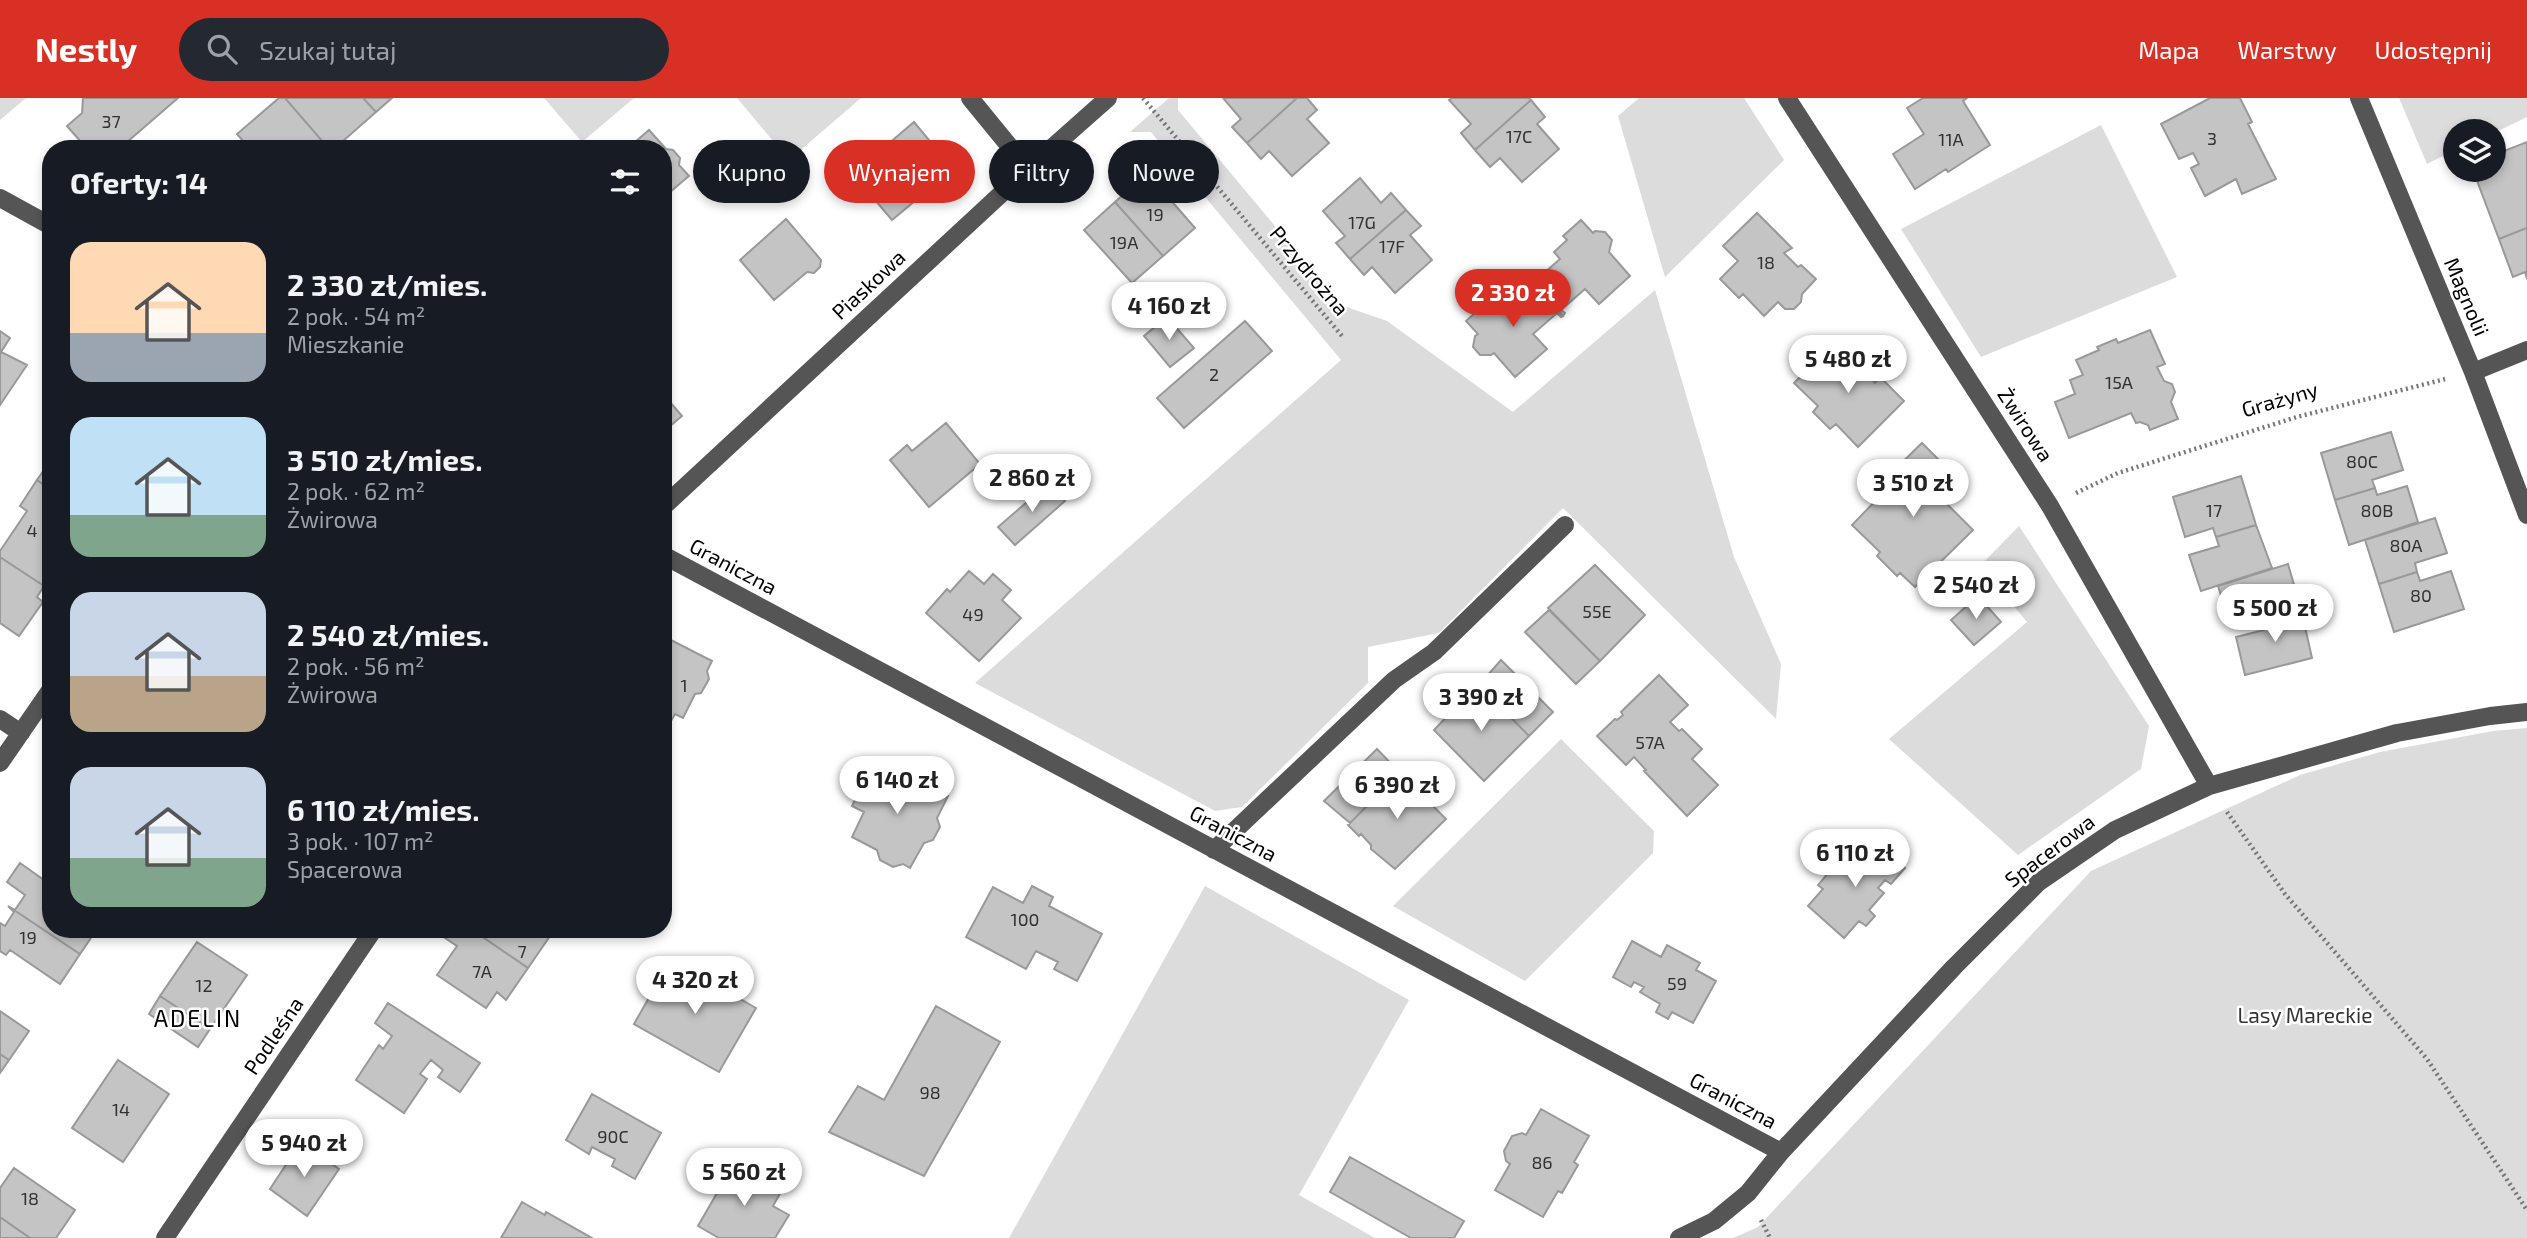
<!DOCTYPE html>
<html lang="pl">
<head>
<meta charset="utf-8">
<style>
  body { margin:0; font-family:"Exo 2",sans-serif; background:#242831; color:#f1f3f6; height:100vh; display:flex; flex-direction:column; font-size:26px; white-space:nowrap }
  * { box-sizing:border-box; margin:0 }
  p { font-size:23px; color:#9ea1a6 }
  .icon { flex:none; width:38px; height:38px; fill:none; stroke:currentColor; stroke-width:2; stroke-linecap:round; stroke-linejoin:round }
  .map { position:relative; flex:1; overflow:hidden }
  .drawer { position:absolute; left:42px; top:42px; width:630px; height:798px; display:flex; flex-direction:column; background:#171b24; border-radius:28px; box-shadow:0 4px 10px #0003 }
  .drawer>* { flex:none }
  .top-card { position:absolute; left:693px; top:42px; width:665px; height:63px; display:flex; gap:14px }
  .tools { position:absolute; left:2443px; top:21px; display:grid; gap:14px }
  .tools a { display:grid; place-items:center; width:63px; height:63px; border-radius:50%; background:#171b24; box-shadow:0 4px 10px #0003; font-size:35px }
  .price { position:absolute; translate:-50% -60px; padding:0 16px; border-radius:24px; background:#fff; color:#222; font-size:23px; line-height:46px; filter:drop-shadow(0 2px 4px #0008) }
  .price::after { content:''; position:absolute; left:50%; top:42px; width:21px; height:16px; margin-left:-10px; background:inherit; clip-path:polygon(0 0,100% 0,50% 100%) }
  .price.selected { background:#d93025; color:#fff }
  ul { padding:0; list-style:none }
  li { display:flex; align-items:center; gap:21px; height:175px; padding:0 28px }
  li span { display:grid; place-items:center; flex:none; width:196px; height:140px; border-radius:21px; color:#555 }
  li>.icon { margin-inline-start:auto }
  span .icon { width:84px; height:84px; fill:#fffc; stroke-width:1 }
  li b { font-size:30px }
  h2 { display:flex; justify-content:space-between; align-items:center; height:84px; padding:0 28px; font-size:30px }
  .chip { padding:0 24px; border-radius:32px; background:#171b24; box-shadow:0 4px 10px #0003; font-size:24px; line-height:63px }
  .chip.selected { background:#d93025; color:#fff }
  header { display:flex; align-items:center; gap:42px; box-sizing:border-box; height:98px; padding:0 35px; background:#d93025; color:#fff }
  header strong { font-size:33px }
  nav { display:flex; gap:38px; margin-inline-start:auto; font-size:24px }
  .search { width:490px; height:63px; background:#242831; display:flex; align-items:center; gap:18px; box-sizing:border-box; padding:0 24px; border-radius:38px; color:#9ea1a6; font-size:26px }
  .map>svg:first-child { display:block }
  .green { fill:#dcdcdc }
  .building { fill:#c4c4c4; stroke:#999; stroke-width:2 }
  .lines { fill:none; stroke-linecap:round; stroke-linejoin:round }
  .path { stroke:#777; stroke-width:4.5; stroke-dasharray:2 3.5; stroke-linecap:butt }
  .minor { stroke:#555; stroke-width:18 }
  .labels { text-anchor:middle; stroke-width:5; stroke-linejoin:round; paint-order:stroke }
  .number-label { font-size:18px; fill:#313131 }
  .street-label { font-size:21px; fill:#000; stroke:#fff }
  .park-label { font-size:21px; fill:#333; stroke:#fff }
  .neighbourhood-label { font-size:23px; letter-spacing:2px; fill:#000; stroke:#fff }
</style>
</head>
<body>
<header>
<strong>Nestly</strong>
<div class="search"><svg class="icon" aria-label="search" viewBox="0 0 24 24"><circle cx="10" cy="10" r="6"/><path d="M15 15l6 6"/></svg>Szukaj tutaj</div>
<nav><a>Mapa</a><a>Warstwy</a><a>Udostępnij</a></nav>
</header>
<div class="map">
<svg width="2527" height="1140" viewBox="0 0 2527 1140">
  <rect width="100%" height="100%" fill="#fff"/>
  <path class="green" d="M 0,0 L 26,0 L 0,22 Z
    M 544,0 L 634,0 L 582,44 Z
    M 737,0 L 861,0 L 789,62 Z
    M 1169,0 L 1178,0 L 1178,12 L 1341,207 L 1387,223 L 1513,314 L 1655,192 L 1734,459 L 1781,566 L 1776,621 L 1563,410 L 1439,535 L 1368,549 L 1368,585 L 1242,709 L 1215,713 L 975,585 L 1341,262 L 1151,34 L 1130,34 Z
    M 1639,0 L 1744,0 L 1784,62 L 1665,179 L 1618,18 Z
    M 2399,0 L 2527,0 L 2527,19 L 2494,35 L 2455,33 L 2455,52 L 2427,66 Z
    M 2101,27 L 2177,179 L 1981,259 L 1901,131 Z
    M 2019,428 L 2149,628 L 2141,671 L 2018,757 L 1889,641 L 2027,524 L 1980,468 Z
    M 2527,630 L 2527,1140 L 1733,1140 L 1758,1129 L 2091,773 L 2300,677 L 2380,654 L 2493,633 Z
    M 1561,641 L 1654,733 L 1653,755 L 1525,883 L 1393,808 Z
    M 1205,788 L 1409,902 L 1299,1097 L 1375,1140 L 1009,1140 Z"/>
  <path class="building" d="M 178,0 L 119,51 L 87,51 L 67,28 L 82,15 L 83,0 Z
    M 279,0 L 285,0 L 329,51 L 250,51 L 237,36 Z
    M 285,0 L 363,0 L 376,14 L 334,51 L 329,51 Z
    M 363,0 L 392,0 L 376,14 Z
    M 1223,0 L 1297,0 L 1247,45 L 1232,29 L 1241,21 Z
    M 1297,0 L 1307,0 L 1317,12 L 1307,21 L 1329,45 L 1292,78 L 1269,53 L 1261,61 L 1247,45 Z
    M 1452,0 L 1529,0 L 1531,2 L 1475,52 L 1461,35 L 1471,26 L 1449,2 Z
    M 1923,0 L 1967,0 L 1963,3 L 1990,47 L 1948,74 L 1946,71 L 1915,91 L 1893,56 L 1924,36 L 1907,10 Z
    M 2210,0 L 2240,0 L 2252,24 L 2248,26 L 2276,81 L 2242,96 L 2236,81 L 2205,98 L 2191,70 L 2199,66 L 2193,55 L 2179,61 L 2161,26 Z
    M 1531,2 L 1545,19 L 1537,26 L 1559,51 L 1522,84 L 1500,60 L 1490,69 L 1475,52 Z
    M 914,24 L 953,71 L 892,122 L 853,76 Z
    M 649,32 L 666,51 L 673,52 L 680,60 L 679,67 L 689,78 L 663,100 L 663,51 L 627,51 Z
    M 2527,44 L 2527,130 L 2499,141 L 2473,72 L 2494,72 L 2494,57 Z
    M 1147,75 L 1195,130 L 1163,158 L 1115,104 Z
    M 1360,80 L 1381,105 L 1391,95 L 1406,112 L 1350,161 L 1336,145 L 1345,138 L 1323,113 Z
    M 1115,104 L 1163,158 L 1132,185 L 1084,132 Z
    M 1406,112 L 1421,128 L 1410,137 L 1432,162 L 1395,195 L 1372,169 L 1364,177 L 1350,161 Z
    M 1757,115 L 1792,150 L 1784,155 L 1798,169 L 1801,167 L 1816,181 L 1802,196 L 1801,204 L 1794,211 L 1785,211 L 1778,204 L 1764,218 L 1743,196 L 1739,200 L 1720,181 L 1738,163 L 1723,148 Z
    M 786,121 L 821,162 L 820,169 L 814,175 L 807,174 L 774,202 L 740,162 Z
    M 1581,122 L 1593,135 L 1595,133 L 1605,134 L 1612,142 L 1609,154 L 1630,178 L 1599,206 L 1585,191 L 1561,212 L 1565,215 L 1563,218 L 1530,180 L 1532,178 L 1536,182 L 1560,161 L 1554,154 L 1567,142 L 1563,138 Z
    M 2527,130 L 2527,181 L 2525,174 L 2513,179 L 2499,141 Z
    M 1530,180 L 1563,218 L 1561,219 L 1557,215 L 1533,236 L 1547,251 L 1515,279 L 1494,255 L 1491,257 L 1480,257 L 1473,249 L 1475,238 L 1478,236 L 1466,223 L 1484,207 L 1488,212 L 1502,200 L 1508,207 L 1532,186 L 1528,182 Z
    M 1167,219 L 1194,250 L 1170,269 L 1144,238 Z
    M 1245,223 L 1272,253 L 1184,330 L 1157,300 Z
    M 2150,232 L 2165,266 L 2157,269 L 2164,283 L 2172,286 L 2175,294 L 2171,304 L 2178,321 L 2150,332 L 2148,327 L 2140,324 L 2136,325 L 2131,315 L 2069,340 L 2055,304 L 2075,296 L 2070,282 L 2083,277 L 2076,262 L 2099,252 L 2097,249 L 2116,241 L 2118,245 Z
    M 0,233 L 10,240 L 1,254 L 27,267 L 0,307 Z
    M 1835,244 L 1875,285 L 1880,279 L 1904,303 L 1858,349 L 1836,326 L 1830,331 L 1813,314 L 1818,308 L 1794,285 Z
    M 663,296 L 682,318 L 663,334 Z
    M 946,325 L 980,366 L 929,409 L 890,362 L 907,347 L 912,353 Z
    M 2391,334 L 2403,372 L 2372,382 L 2375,390 L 2335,402 L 2321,355 Z
    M 1922,345 L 1950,373 L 1932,391 L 1973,432 L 1915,489 L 1900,475 L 1897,478 L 1877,458 L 1880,454 L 1852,427 L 1888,390 L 1882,384 Z
    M 51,362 L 51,392 L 37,382 Z
    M 2241,378 L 2256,427 L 2216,439 L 2213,430 L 2185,439 L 2173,399 Z
    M 37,382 L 51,392 L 51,478 L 44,488 L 0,459 L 0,453 L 27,413 L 20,408 Z
    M 1049,385 L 1065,403 L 1015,447 L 998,429 Z
    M 2407,388 L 2418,424 L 2349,447 L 2335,402 L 2375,390 L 2377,397 Z
    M 2435,420 L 2447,455 L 2415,465 L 2417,474 L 2379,486 L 2365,442 Z
    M 2256,427 L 2272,470 L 2201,493 L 2189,457 L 2219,448 L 2216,439 Z
    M 0,459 L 44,488 L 37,499 L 43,504 L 19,538 L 0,525 Z
    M 2288,466 L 2301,511 L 2262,522 L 2259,514 L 2229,523 L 2218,488 Z
    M 1595,467 L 1645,517 L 1600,563 L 1548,510 Z
    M 969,473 L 984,486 L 993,476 L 1011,492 L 1002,502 L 1021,520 L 979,563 L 926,515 L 947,491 L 950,494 Z
    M 2451,473 L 2464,511 L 2394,534 L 2379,486 L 2417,474 L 2420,483 Z
    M 1978,498 L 2001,524 L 1974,547 L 1951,522 Z
    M 2301,511 L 2312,560 L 2245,577 L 2236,539 L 2264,532 L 2262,522 Z
    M 1549,512 L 1600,563 L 1576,586 L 1525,534 Z
    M 663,538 L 712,563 L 707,573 L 709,581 L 701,595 L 695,596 L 683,620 L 675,616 L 663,637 Z
    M 1501,562 L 1553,614 L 1529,638 L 1479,587 Z
    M 1659,577 L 1688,607 L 1670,624 L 1679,633 L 1682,631 L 1702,651 L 1692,661 L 1718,687 L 1687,718 L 1644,673 L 1646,672 L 1634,659 L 1626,667 L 1597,638 L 1615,621 L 1617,622 L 1623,617 L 1621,614 Z
    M 1478,586 L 1529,638 L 1484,683 L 1434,632 Z
    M 1377,651 L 1400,675 L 1350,725 L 1324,703 Z
    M 872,667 L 902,684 L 907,675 L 948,698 L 937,720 L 940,729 L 933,742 L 924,745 L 910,770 L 903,766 L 893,769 L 880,762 L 877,752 L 852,739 L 864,714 L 852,708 Z
    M 1400,675 L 1446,721 L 1395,771 L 1371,751 L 1371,747 L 1361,736 L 1359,738 L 1348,727 Z
    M 51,719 L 51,733 L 44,729 Z
    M 1874,744 L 1905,770 L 1891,786 L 1885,782 L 1878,790 L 1884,795 L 1869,812 L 1875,818 L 1866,828 L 1859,823 L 1844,840 L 1808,808 L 1823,791 L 1818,787 L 1842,759 L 1853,768 Z
    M 20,765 L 51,787 L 51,831 L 97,831 L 80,856 L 8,808 L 15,812 L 25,797 L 7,784 Z
    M 1032,788 L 1053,799 L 1049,808 L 1102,836 L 1077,883 L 1054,871 L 1058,864 L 1036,853 L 1026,871 L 966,839 L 993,789 L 1023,805 Z
    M 8,808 L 80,856 L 60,886 L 10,852 L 6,857 L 0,853 L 0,825 L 5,828 L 14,814 Z
    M 438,831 L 471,831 L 528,870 L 506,902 L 497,894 L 486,910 L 437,877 L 457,848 L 436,834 Z
    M 471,831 L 540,831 L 550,838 L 528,870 Z
    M 1632,843 L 1661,859 L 1667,847 L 1700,865 L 1696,872 L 1716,883 L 1693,925 L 1672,914 L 1668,921 L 1656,914 L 1660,906 L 1640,894 L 1644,889 L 1634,884 L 1631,889 L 1613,879 Z
    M 197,844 L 247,877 L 210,931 L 160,898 Z
    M 671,861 L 756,910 L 719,974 L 634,926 Z
    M 160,898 L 210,931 L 198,949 L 149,916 Z
    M 388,905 L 480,965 L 460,994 L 438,979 L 443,972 L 431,962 L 420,976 L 427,981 L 404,1015 L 356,982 L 379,947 L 383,951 L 392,938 L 375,925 Z
    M 936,908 L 1000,944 L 924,1078 L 829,1034 L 858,988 L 884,1002 Z
    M 0,913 L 29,933 L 9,962 L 0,956 Z
    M 0,956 L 9,962 L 0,975 Z
    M 118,962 L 169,996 L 123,1064 L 72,1030 Z
    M 592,996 L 661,1035 L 635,1081 L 612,1068 L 615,1061 L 592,1049 L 589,1056 L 566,1042 Z
    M 1541,1011 L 1589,1038 L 1574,1064 L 1578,1067 L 1562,1095 L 1558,1093 L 1543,1119 L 1495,1092 L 1510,1066 L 1506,1063 L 1504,1053 L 1512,1038 L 1522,1035 L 1526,1037 Z
    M 301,1044 L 339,1071 L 307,1118 L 270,1091 Z
    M 1350,1059 L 1464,1123 L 1454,1140 L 1411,1140 L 1330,1094 Z
    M 735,1064 L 782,1092 L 773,1108 L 789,1117 L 775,1140 L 719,1140 L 698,1128 Z
    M 14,1070 L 75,1112 L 56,1140 L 30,1140 L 0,1119 L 0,1090 Z
    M 522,1104 L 545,1117 L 546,1114 L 592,1140 L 501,1140 Z
    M 0,1119 L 30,1140 L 0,1140 Z"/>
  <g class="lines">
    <path class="path" d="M 1143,0 L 1342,238
      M 2076,395 L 2118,375 L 2297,319 L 2445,281
      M 2227,714 L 2285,796 L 2427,961 L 2527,1112
      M 1761,1122 L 1770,1140"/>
    <path class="minor" d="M 970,0 L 1028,71
      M 1787,0 L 2050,408 L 2209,688
      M 2359,0 L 2473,274 L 2527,417
      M 0,100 L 51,128
      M 2473,274 L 2527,252
      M 663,409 L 1028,71 L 1108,0
      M 663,457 L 1781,1054
      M 0,621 L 21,635
      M 0,665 L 51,591
      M 1214,752 L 1394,582 L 1434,554 L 1565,427
      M 165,1140 L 374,831
      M 1679,1140 L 1714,1123 L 1748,1095 L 1781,1054 L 1954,869 L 2039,784 L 2115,732 L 2209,688 L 2397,635 L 2490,618 L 2527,614"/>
  </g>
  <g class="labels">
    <g class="number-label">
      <text x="111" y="30">37</text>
      <text x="1519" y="45">17C</text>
      <text x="2212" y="47">3</text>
      <text x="1951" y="48">11A</text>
      <text x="1155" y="123">19</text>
      <text x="1362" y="131">17G</text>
      <text x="1124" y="151">19A</text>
      <text x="1392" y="155">17F</text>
      <text x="1766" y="171">18</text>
      <text x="1214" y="283">2</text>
      <text x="2119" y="291">15A</text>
      <text x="2362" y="370">80C</text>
      <text x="2214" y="419">17</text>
      <text x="2377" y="419">80B</text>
      <text x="32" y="439">4</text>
      <text x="2406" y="454">80A</text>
      <text x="2421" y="504">80</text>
      <text x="1597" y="520">55E</text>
      <text x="973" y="523">49</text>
      <text x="684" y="594">1</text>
      <text x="1650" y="651">57A</text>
      <text x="1025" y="828">100</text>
      <text x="28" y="846">19</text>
      <text x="522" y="860">7</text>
      <text x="482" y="880">7A</text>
      <text x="1677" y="892">59</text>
      <text x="204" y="894">12</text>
      <text x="930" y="1001">98</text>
      <text x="121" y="1018">14</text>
      <text x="613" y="1045">90C</text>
      <text x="1542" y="1071">86</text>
      <text x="30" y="1107">18</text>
    </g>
    <g class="street-label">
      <text transform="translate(1309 173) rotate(50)" y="7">Przydrożna</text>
      <text transform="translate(869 187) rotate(-43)" y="7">Piaskowa</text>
      <text transform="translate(2466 199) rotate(67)" y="7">Magnolii</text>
      <text transform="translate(2280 302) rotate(-16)" y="7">Grażyny</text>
      <text transform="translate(2025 327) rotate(57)" y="7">Żwirowa</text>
      <text transform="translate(733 469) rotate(28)" y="7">Graniczna</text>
      <text transform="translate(1233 736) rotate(28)" y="7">Graniczna</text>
      <text transform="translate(2050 753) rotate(-37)" y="7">Spacerowa</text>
      <text transform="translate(274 938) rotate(-56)" y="7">Podleśna</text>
      <text transform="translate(1733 1003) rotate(28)" y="7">Graniczna</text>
    </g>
    <g class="park-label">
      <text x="2305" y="925">Lasy Mareckie</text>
    </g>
    <g class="neighbourhood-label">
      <text x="198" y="929">ADELIN</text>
    </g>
  </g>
</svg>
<div class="tools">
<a><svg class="icon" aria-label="layers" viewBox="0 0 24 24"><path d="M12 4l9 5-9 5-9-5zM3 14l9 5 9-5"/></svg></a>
</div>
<b class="price selected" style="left:1513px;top:231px">2 330 zł</b>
<b class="price" style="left:1169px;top:244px">4 160 zł</b>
<b class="price" style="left:1848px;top:297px">5 480 zł</b>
<b class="price" style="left:1032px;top:416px">2 860 zł</b>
<b class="price" style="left:1913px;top:421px">3 510 zł</b>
<b class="price" style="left:1976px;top:523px">2 540 zł</b>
<b class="price" style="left:2275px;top:546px">5 500 zł</b>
<b class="price" style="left:1481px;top:635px">3 390 zł</b>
<b class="price" style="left:897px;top:718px">6 140 zł</b>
<b class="price" style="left:1397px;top:723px">6 390 zł</b>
<b class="price" style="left:1855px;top:791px">6 110 zł</b>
<b class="price" style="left:695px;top:918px">4 320 zł</b>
<b class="price" style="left:304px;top:1081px">5 940 zł</b>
<b class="price" style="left:744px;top:1110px">5 560 zł</b>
<div class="top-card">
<a class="chip">Kupno</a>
<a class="chip selected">Wynajem</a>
<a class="chip">Filtry</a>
<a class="chip">Nowe</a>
</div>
<section class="drawer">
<h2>Oferty: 14<svg class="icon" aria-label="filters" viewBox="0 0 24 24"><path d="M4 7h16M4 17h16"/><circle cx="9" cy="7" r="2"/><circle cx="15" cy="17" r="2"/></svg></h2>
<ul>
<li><span style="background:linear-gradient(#ffd9b3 65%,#9aa5b1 0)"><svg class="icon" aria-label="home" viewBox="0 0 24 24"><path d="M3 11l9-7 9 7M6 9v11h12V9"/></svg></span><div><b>2 330 zł/mies.</b><p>2 pok. · 54 m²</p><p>Mieszkanie</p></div></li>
<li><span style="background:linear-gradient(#bfe0f5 70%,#7fa58c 0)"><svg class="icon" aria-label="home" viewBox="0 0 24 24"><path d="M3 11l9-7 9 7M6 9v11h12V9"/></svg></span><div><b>3 510 zł/mies.</b><p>2 pok. · 62 m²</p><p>Żwirowa</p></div></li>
<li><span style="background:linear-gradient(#c9d6e8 60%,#b9a48a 0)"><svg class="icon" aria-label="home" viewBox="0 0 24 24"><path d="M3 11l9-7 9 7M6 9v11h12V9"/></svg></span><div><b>2 540 zł/mies.</b><p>2 pok. · 56 m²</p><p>Żwirowa</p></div></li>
<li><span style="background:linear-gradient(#c9d6e8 65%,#7fa58c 0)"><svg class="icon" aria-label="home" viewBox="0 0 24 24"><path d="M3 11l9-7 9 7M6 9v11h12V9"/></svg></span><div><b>6 110 zł/mies.</b><p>3 pok. · 107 m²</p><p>Spacerowa</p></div></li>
</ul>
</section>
</div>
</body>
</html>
